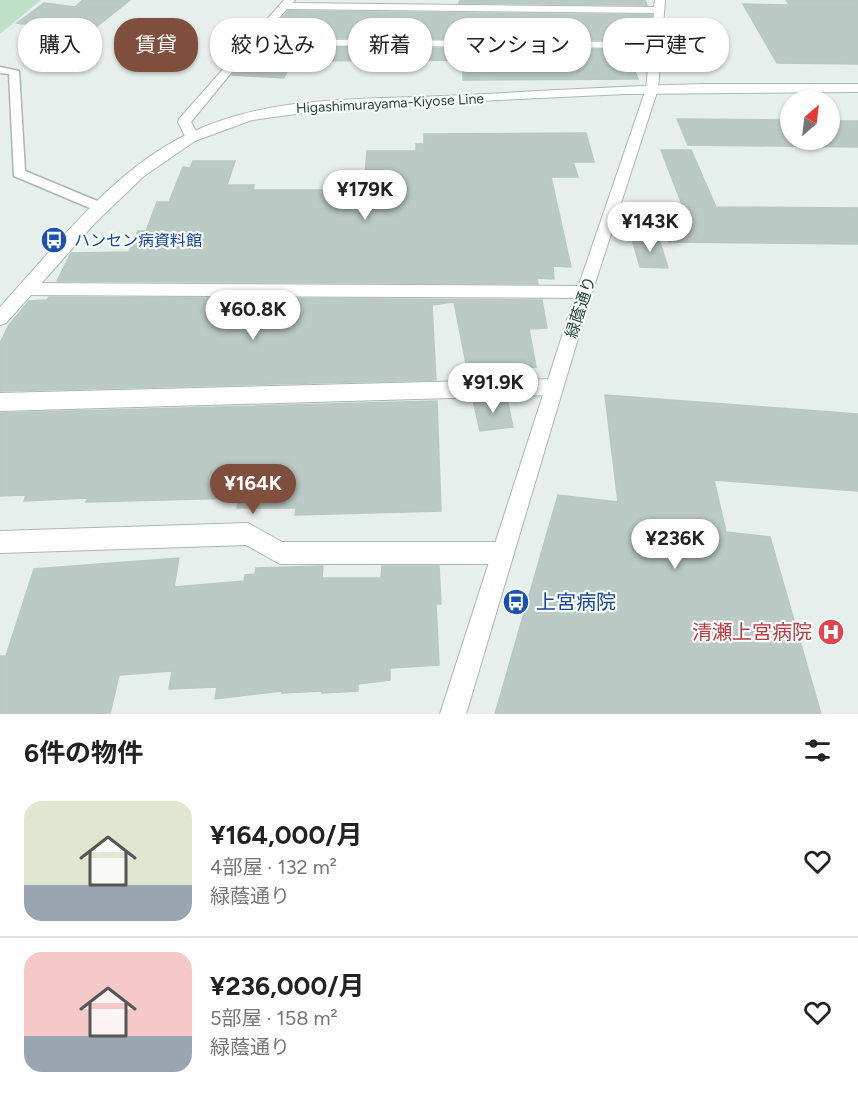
<!DOCTYPE html>
<html lang="ja">
<head>
<meta charset="utf-8">
<style>
  body { margin:0; font-family:Figtree,"Noto Sans JP",sans-serif; background:#f2f2f2; color:#222; height:100vh; display:flex; flex-direction:column; font-size:22px; white-space:nowrap }
  * { box-sizing:border-box; margin:0 }
  p { font-size:20px; color:#767676 }
  .icon { flex:none; width:33px; height:33px; fill:none; stroke:currentColor; stroke-width:2; stroke-linecap:round; stroke-linejoin:round }
  .map { position:relative; height:714px; overflow:hidden }
  .panel { display:flex; flex-direction:column; background:#fff; flex:1 }
  .panel>* { flex:none }
  .top-card { position:absolute; left:18px; top:18px; width:822px; height:54px; display:flex; gap:12px }
  .needle { width:39px; rotate:28deg }
  .controls { position:absolute; left:780px; top:90px; display:grid; gap:12px }
  .controls a { display:grid; place-items:center; width:60px; height:60px; border-radius:50%; background:#fff; box-shadow:0 2px 4px #0004; font-size:30px }
  .price { position:absolute; translate:-50% -51px; padding:0 14px; border-radius:21px; background:#fff; color:#222; font-size:20px; line-height:39px; filter:drop-shadow(0 2px 3px #0008) }
  .price::after { content:''; position:absolute; left:50%; top:36px; width:18px; height:14px; margin-left:-9px; background:inherit; clip-path:polygon(0 0,100% 0,50% 100%) }
  .price.selected { background:#804e3d; color:#fff }
  ul { padding:0; list-style:none }
  li { display:flex; align-items:center; gap:18px; height:150px; padding:0 24px }
  li+li { border-top:2px solid #e0e0e0 }
  li span { display:grid; place-items:center; flex:none; width:168px; height:120px; border-radius:18px; color:#555 }
  li>.icon { margin-inline-start:auto }
  span .icon { width:72px; height:72px; fill:#fffc; stroke-width:1 }
  li b { font-size:26px }
  h2 { display:flex; justify-content:space-between; align-items:center; height:72px; padding:0 24px; font-size:26px }
  .tag { padding:0 21px; border-radius:24px; background:#fff; box-shadow:0 2px 4px #0004; font-size:21px; line-height:54px }
  .tag.selected { background:#804e3d; color:#fff }
  .map>svg:first-child { display:block }
  .green { fill:#bfe0c8 }
  .building { fill:#bbcac4; stroke:#b8c9c2; stroke-width:1.5 }
  .lines { fill:none; stroke-linecap:round; stroke-linejoin:round }
  .service-casing { stroke:#a8b8b2; stroke-width:3 }
  .minor-casing { stroke:#a8b8b2; stroke-width:2 }
  .tertiary-casing { stroke:#a8b8b2; stroke-width:2 }
  .secondary-casing { stroke:#a4bbb3; stroke-width:2 }
  .service { fill:#fff; fill-rule:evenodd }
  .minor { fill:#fff; fill-rule:evenodd }
  .tertiary { fill:#fff; fill-rule:evenodd }
  .secondary { fill:#fff; fill-rule:evenodd }
  .labels { text-anchor:middle; stroke-width:4.5; stroke-linejoin:round; paint-order:stroke }
  .far-street-label { font-size:14px; fill:#24423a; stroke:#f7fbf9 }
  .transit-label { font-size:16px; fill:#164399; stroke:#f7fbf9; text-anchor:start }
  .street-label { font-size:16px; fill:#24423a; stroke:#f7fbf9 }
  .near-transit-label { font-size:20px; fill:#164399; stroke:#f7fbf9; text-anchor:start }
  .near-health-label { font-size:20px; fill:#be3a42; stroke:#f7fbf9; text-anchor:end }
</style>
</head>
<body>
<div class="map">
<svg width="858" height="714" viewBox="0 0 858 714">
  <rect width="100%" height="100%" fill="#e6efeb"/>
  <path class="green" d="M 0,0 L 41,0 L 0,34 Z"/>
  <path class="building" d="M 83,0 L 130,0 L 86,35 L 17,23 L 44,3 L 75,7 Z
    M 460,0 L 645,0 L 647,5 L 459,3 Z
    M 786,0 L 858,0 L 858,64 L 777,63 L 743,4 L 790,5 Z
    M 288,11 L 652,15 L 649,40 L 265,37 Z
    M 255,47 L 648,50 L 647,60 L 630,60 L 638,79 L 463,80 L 463,60 L 292,61 L 284,78 L 232,75 Z
    M 677,119 L 790,120 L 790,140 L 830,140 L 830,121 L 858,121 L 858,147 L 688,145 Z
    M 586,133 L 594,162 L 573,162 L 578,177 L 551,177 L 571,267 L 553,266 L 554,279 L 537,278 L 538,284 L 57,281 L 71,253 L 129,252 L 138,231 L 146,231 L 157,202 L 169,202 L 183,167 L 190,168 L 193,161 L 235,161 L 227,185 L 254,185 L 253,190 L 364,190 L 367,151 L 416,151 L 416,144 L 424,144 L 424,134 Z
    M 661,150 L 691,150 L 716,207 L 858,208 L 858,244 L 669,242 L 657,207 L 683,207 Z
    M 632,239 L 659,239 L 668,268 L 640,267 Z
    M 49,297 L 542,300 L 547,328 L 529,329 L 536,367 L 499,369 L 502,378 L 469,379 L 454,302 L 432,305 L 436,380 L 0,391 L 0,343 L 9,325 L 29,301 L 47,300 Z
    M 605,395 L 858,414 L 858,491 L 714,480 L 726,532 L 770,537 L 821,714 L 495,714 L 558,495 L 618,502 Z
    M 507,399 L 513,427 L 480,431 L 473,400 Z
    M 437,401 L 441,511 L 295,515 L 296,508 L 237,508 L 239,498 L 86,502 L 88,498 L 24,501 L 26,495 L 0,496 L 0,413 Z
    M 179,558 L 174,587 L 244,581 L 245,575 L 255,574 L 256,568 L 323,566 L 322,578 L 381,578 L 382,566 L 439,566 L 441,604 L 436,604 L 439,665 L 390,668 L 390,680 L 358,684 L 358,691 L 322,693 L 322,691 L 282,693 L 282,691 L 215,699 L 217,687 L 169,689 L 172,671 L 119,675 L 110,714 L 0,714 L 0,656 L 6,656 L 34,569 Z"/>
  <g class="lines">
    <defs>
      <path id="service" d="M 0,67 L 19,71 L 25,171 L 107,205 L 107,211 L 97,211 L 14,176 L 9,74 L 0,73 Z"/>
      <path id="minor" d="M 284,0 L 295,0 L 293,3 L 654,7 L 655,0 L 665,0 L 658,89 L 652,93 L 646,89 L 650,48 L 254,45 L 191,122 L 199,137 L 197,140 L 187,140 L 178,122 L 179,119 ZM 287,9 L 654,13 L 651,42 L 260,39 Z
        M 27,283 L 584,286 L 590,287 L 592,292 L 590,297 L 584,298 L 27,295 L 19,289 Z
        M 554,379 L 561,381 L 563,387 L 561,393 L 554,395 L 0,411 L 0,393 Z
        M 248,523 L 282,542 L 503,542 L 511,545 L 514,553 L 511,561 L 503,564 L 280,564 L 246,545 L 0,553 L 0,531 Z"/>
      <path id="tertiary" d="M 652,85 L 658,89 L 588,305 L 466,714 L 440,714 L 572,305 L 646,89 Z"/>
      <path id="secondary" d="M 703,84 L 858,84 L 858,92 L 625,94 L 347,107 L 252,120 L 195,141 L 144,176 L 95,223 L 6,323 L 0,325 L 0,307 C 56,246 111,172 186,135 C 266,95 358,100 444,96 C 530,92 616,86 703,84 Z"/>
    </defs>
    <use href="#service" class="service-casing"/>
    <use href="#minor" class="minor-casing"/>
    <use href="#tertiary" class="tertiary-casing"/>
    <use href="#secondary" class="secondary-casing"/>
    <use href="#service" class="service"/>
    <use href="#minor" class="minor"/>
    <use href="#tertiary" class="tertiary"/>
    <use href="#secondary" class="secondary"/>
  </g>
  <defs>
    <symbol id="bus-disc" viewBox="-11 -11 22 22"><circle r="9.5" fill="#1a4fb4" stroke="#f7fbf9"/><path d="M-5-6H5V4H4V6H2V4H-2V6H-4V4H-5ZM-3.5-4V0h7V-4ZM-3.5 1.2v1.5H-2V1.2ZM2 1.2v1.5H3.5V1.2Z" fill="#fff"/></symbol>
    <symbol id="hospital-disc" viewBox="-11 -11 22 22"><circle r="9.5" fill="#e0444e" stroke="#f7fbf9"/><path d="M-5-5h3v3.5h4V-5h3V5h-3V1.5h-4V5h-3Z" fill="#fff"/></symbol>
  </defs>
  <g fill-rule="evenodd">
    <use href="#bus-disc" x="39" y="225" width="30" height="30"/>
    <use href="#bus-disc" x="501" y="587" width="30" height="30"/>
    <use href="#hospital-disc" x="816" y="617" width="30" height="30"/>
  </g>
  <g class="labels">
    <g class="far-street-label">
      <text transform="translate(390 103) rotate(-3)" y="5">Higashimurayama-Kiyose Line</text>
    </g>
    <g class="transit-label">
      <text x="74" y="246">ハンセン病資料館</text>
    </g>
    <g class="street-label">
      <text transform="translate(580 307) rotate(-72)" y="6">緑蔭通り</text>
    </g>
    <g class="near-transit-label">
      <text x="536" y="609">上宮病院</text>
    </g>
    <g class="near-health-label">
      <text x="812" y="639">清瀬上宮病院</text>
    </g>
  </g>
</svg>
<div class="controls">
<a><svg class="needle" viewBox="-14 -14 28 28"><path d="M0-13l5 13h-10z" fill="#e53935"/><path d="M0 13l5-13h-10z" fill="#767676"/></svg></a>
</div>
<b class="price" style="left:365px;top:221px">¥179K</b>
<b class="price" style="left:650px;top:253px">¥143K</b>
<b class="price" style="left:253px;top:341px">¥60.8K</b>
<b class="price" style="left:493px;top:414px">¥91.9K</b>
<b class="price selected" style="left:253px;top:515px">¥164K</b>
<b class="price" style="left:675px;top:570px">¥236K</b>
<div class="top-card">
<a class="tag">購入</a>
<a class="tag selected">賃貸</a>
<a class="tag">絞り込み</a>
<a class="tag">新着</a>
<a class="tag">マンション</a>
<a class="tag">一戸建て</a>
</div>
</div>
<section class="panel">
<h2>6件の物件<svg class="icon" aria-label="filters" viewBox="0 0 24 24"><path d="M4 7h16M4 17h16"/><circle cx="9" cy="7" r="2"/><circle cx="15" cy="17" r="2"/></svg></h2>
<ul>
<li><span style="background:linear-gradient(#dfe7d0 70%,#9aa5b1 0)"><svg class="icon" aria-label="home" viewBox="0 0 24 24"><path d="M3 11l9-7 9 7M6 9v11h12V9"/></svg></span><div><b>¥164,000/月</b><p>4部屋 · 132 m²</p><p>緑蔭通り</p></div><svg class="icon" aria-label="heart" viewBox="0 0 24 24"><path d="M12 20l-8-8c-3-5 5-10 8-4 3-6 11-1 8 4z"/></svg></li>
<li><span style="background:linear-gradient(#f6c9c9 70%,#9aa5b1 0)"><svg class="icon" aria-label="home" viewBox="0 0 24 24"><path d="M3 11l9-7 9 7M6 9v11h12V9"/></svg></span><div><b>¥236,000/月</b><p>5部屋 · 158 m²</p><p>緑蔭通り</p></div><svg class="icon" aria-label="heart" viewBox="0 0 24 24"><path d="M12 20l-8-8c-3-5 5-10 8-4 3-6 11-1 8 4z"/></svg></li>
</ul>
</section>
</body>
</html>
